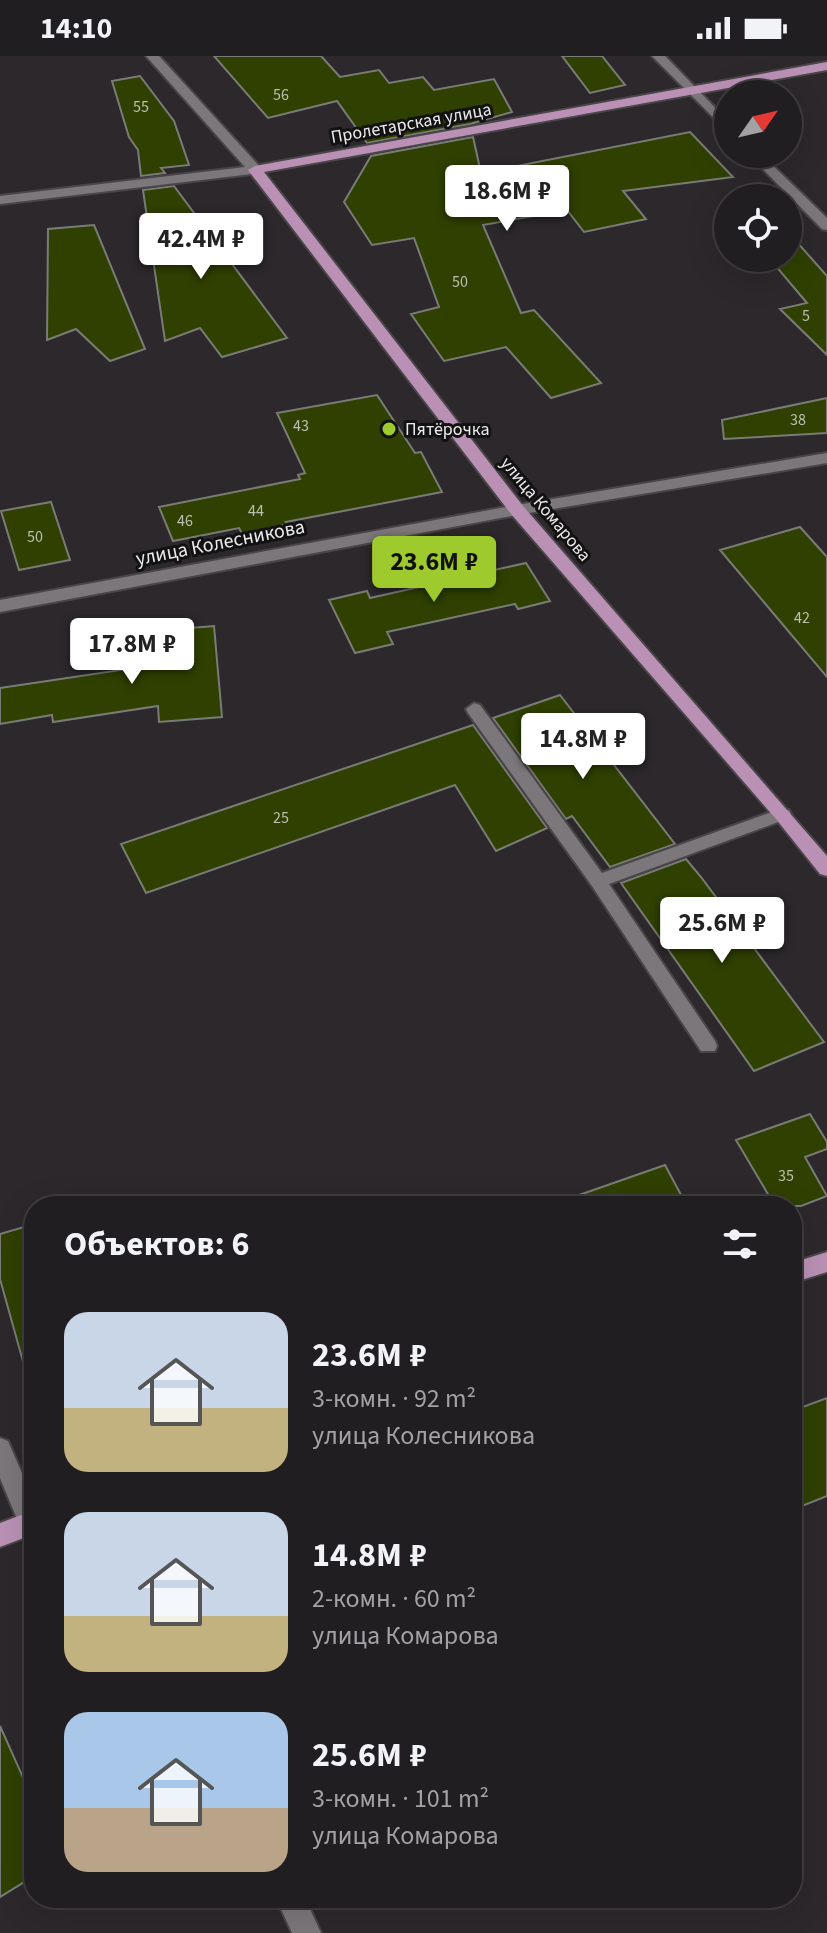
<!DOCTYPE html>
<html lang="ru">
<head>
<meta charset="utf-8">
<style>
  body { margin:0; font-family:"Source Sans 3",sans-serif; background:#29272a; color:#f1f3f6; height:100vh; display:flex; flex-direction:column; font-size:30px; white-space:nowrap }
  * { box-sizing:border-box; margin:0 }
  p { font-size:26px; color:#a2a2a5 }
  .icon { flex:none; width:44px; height:44px; fill:none; stroke:currentColor; stroke-width:2; stroke-linecap:round; stroke-linejoin:round }
  .map { position:relative; flex:1; overflow:hidden }
  .sheet { position:absolute; left:24px; top:1140px; width:778px; height:712px; display:flex; flex-direction:column; background:#211e21; border-radius:32px; box-shadow:0 8px 32px #0002,0 0 0 2px #3e3c3f }
  .sheet>* { flex:none }
  .needle { width:52px; rotate:56deg }
  .controls { position:absolute; left:714px; top:24px; display:grid; gap:16px }
  .controls a { display:grid; place-items:center; width:88px; height:88px; border-radius:50%; background:#211e21; box-shadow:0 8px 32px #0002,0 0 0 2px #3e3c3f; font-size:40px }
  .price { position:absolute; translate:-50% -68px; padding:0 18px; border-radius:8px; background:#fff; color:#222; font-size:26px; line-height:52px; filter:drop-shadow(0 2px 4px #0008) }
  .price::after { content:''; position:absolute; left:50%; top:48px; width:24px; height:18px; margin-left:-12px; background:inherit; clip-path:polygon(0 0,100% 0,50% 100%) }
  .price.selected { background:#9fca2d; color:#111 }
  ul { padding:0; list-style:none }
  li { display:flex; align-items:center; gap:24px; height:200px; padding:0 40px }
  li span { display:grid; place-items:center; flex:none; width:224px; height:160px; border-radius:24px; color:#555 }
  li>.icon { margin-inline-start:auto }
  span .icon { width:96px; height:96px; fill:#fffc; stroke-width:1 }
  li b { font-size:34px }
  h2 { display:flex; justify-content:space-between; align-items:center; height:96px; padding:0 40px; font-size:34px }
  .status { display:flex; justify-content:space-between; align-items:center; height:56px; padding:0 40px; background:#211e21; direction:ltr }
  .status svg { height:22px; fill:currentColor }
  .map>svg:first-child { display:block }
  .building { fill:#2f4000; stroke:#797c76; stroke-width:2 }
  .lines { fill:none; stroke-linecap:round; stroke-linejoin:round }
  .lane-casing { stroke:#494548; stroke-width:4 }
  .street-casing { stroke:#494548; stroke-width:4 }
  .secondary-casing { stroke:#494548; stroke-width:4 }
  .primary-casing { stroke:#494548; stroke-width:4 }
  .lane { fill:#7c777b; fill-rule:evenodd }
  .street { fill:#7c777b; fill-rule:evenodd }
  .secondary { fill:#7c777b; fill-rule:evenodd }
  .primary { fill:#ba91b5; fill-rule:evenodd }
  .poi-dot { fill:#9fca2d; stroke:#131213; stroke-width:3 }
  .labels { text-anchor:middle; stroke-width:6; stroke-linejoin:round; paint-order:stroke }
  .number-label { font-size:16px; fill:#bdbfb0 }
  .far-street-label { font-size:18px; fill:#ece9eb; stroke:#131213 }
  .far-poi-label { font-size:18px; fill:#ece9eb; stroke:#131213; text-anchor:start }
  .street-label { font-size:20px; fill:#ece9eb; stroke:#131213 }
</style>
</head>
<body>
<div class="status"><b>14:10</b><svg viewBox="0 0 49 12"><path d="M0 12V9h3v3zM5 12V6h3v6zM10 12V3h3v9zM15 12V0h3v12zM26 1h20v11H26zM47 4h2v5h-2z"/></svg></div>
<div class="map">
<svg width="827" height="1877" viewBox="0 0 827 1877">
  <rect width="100%" height="100%" fill="#2c282c"/>
  <path class="building" d="M 214,0 L 321,0 L 340,21 L 379,14 L 389,27 L 423,21 L 434,34 L 494,23 L 512,56 L 470,68 L 367,87 L 337,45 L 268,62 Z
    M 562,0 L 602,0 L 625,29 L 590,37 Z
    M 140,20 L 174,65 L 189,109 L 161,112 L 165,117 L 141,120 L 138,94 L 129,81 L 112,25 Z
    M 690,76 L 733,121 L 623,135 L 646,163 L 584,176 L 567,154 L 483,169 L 521,257 L 534,254 L 601,327 L 551,342 L 506,291 L 444,305 L 411,258 L 439,251 L 414,182 L 372,189 L 344,146 L 371,100 L 473,81 L 481,117 Z
    M 174,130 L 287,282 L 222,301 L 200,272 L 165,285 L 143,134 Z
    M 94,169 L 145,293 L 110,305 L 76,273 L 47,284 L 48,173 Z
    M 788,176 L 827,220 L 827,299 L 780,253 L 807,247 L 769,202 L 788,202 Z
    M 377,339 L 415,397 L 421,396 L 442,436 L 286,466 L 288,468 L 243,479 L 239,472 L 173,485 L 159,451 L 300,423 L 298,419 L 305,417 L 277,357 Z
    M 827,342 L 827,377 L 724,383 L 722,364 Z
    M 51,446 L 70,504 L 19,514 L 1,455 Z
    M 800,471 L 827,501 L 827,621 L 720,494 Z
    M 526,507 L 550,545 L 518,553 L 515,548 L 387,576 L 393,588 L 355,597 L 329,544 L 367,535 L 370,542 Z
    M 214,570 L 222,661 L 159,666 L 158,650 L 53,666 L 52,659 L 0,668 L 0,632 L 155,609 L 153,575 Z
    M 560,639 L 675,788 L 610,811 L 572,760 L 566,763 L 493,662 Z
    M 473,669 L 547,772 L 496,795 L 455,729 L 146,837 L 121,788 Z
    M 686,803 L 701,821 L 824,986 L 754,1015 L 621,827 Z
    M 810,1058 L 827,1086 L 827,1093 L 805,1101 L 827,1140 L 801,1150 L 775,1150 L 736,1084 Z
    M 665,1109 L 687,1150 L 563,1150 L 562,1145 Z
    M 34,1168 L 34,1308 L 24,1309 L 0,1223 L 0,1178 Z
    M 827,1342 L 827,1440 L 792,1454 L 792,1355 Z
    M 0,1670 L 34,1746 L 34,1820 L 0,1841 Z"/>
  <g class="lines">
    <defs>
      <path id="lane" d="M 474,647 L 480,649 L 602,817 L 777,754 L 789,754 L 791,758 L 789,762 L 609,828 L 715,985 L 717,990 L 715,995 L 701,995 L 592,830 L 468,657 L 466,653 Z"/>
      <path id="street" d="M 146,0 L 159,0 L 260,111 L 260,117 L 0,148 L 0,140 L 245,111 Z
        M 652,0 L 665,0 L 728,65 L 728,76 Z
        M 748,98 L 761,98 L 827,162 L 827,174 L 822,173 Z
        M 827,397 L 827,407 L 517,459 L 0,556 L 0,544 L 517,449 Z
        M 0,1382 L 8,1385 L 34,1445 L 34,1478 L 31,1479 L 22,1475 L 0,1422 Z"/>
      <path id="secondary" d="M 276,1842 L 305,1842 L 321,1877 L 292,1877 Z"/>
      <path id="primary" d="M 827,6 L 827,14 L 264,116 L 523,450 L 827,800 L 827,820 L 820,818 L 776,763 L 511,458 L 248,114 L 255,110 Z
        M 827,1196 L 827,1216 L 792,1227 L 792,1207 Z
        M 34,1454 L 34,1478 L 0,1491 L 0,1467 Z"/>
    </defs>
    <use href="#lane" class="lane-casing"/>
    <use href="#street" class="street-casing"/>
    <use href="#secondary" class="secondary-casing"/>
    <use href="#primary" class="primary-casing"/>
    <use href="#lane" class="lane"/>
    <use href="#street" class="street"/>
    <use href="#secondary" class="secondary"/>
    <use href="#primary" class="primary"/>
  </g>
  <circle class="poi-dot" cx="389" cy="373" r="8"/>
  <g class="labels">
    <g class="number-label">
      <text x="281" y="44">56</text>
      <text x="141" y="56">55</text>
      <text x="460" y="231">50</text>
      <text x="806" y="265">5</text>
      <text x="798" y="369">38</text>
      <text x="301" y="375">43</text>
      <text x="256" y="460">44</text>
      <text x="185" y="470">46</text>
      <text x="35" y="486">50</text>
      <text x="802" y="567">42</text>
      <text x="281" y="767">25</text>
      <text x="786" y="1125">35</text>
    </g>
    <g class="far-street-label">
      <text transform="translate(411 67) rotate(-10)" y="6">Пролетарская улица</text>
      <text transform="translate(546 453) rotate(50)" y="6">улица Комарова</text>
    </g>
    <g class="far-poi-label">
      <text x="405" y="379">Пятёрочка</text>
    </g>
    <g class="street-label">
      <text transform="translate(220 486) rotate(-11)" y="7">улица Колесникова</text>
    </g>
  </g>
</svg>
<div class="controls">
<a><svg class="needle" viewBox="-14 -14 28 28"><path d="M0-13l5 13h-10z" fill="#e53935"/><path d="M0 13l5-13h-10z" fill="#a2a2a5"/></svg></a>
<a><svg class="icon" aria-label="locate" viewBox="0 0 24 24"><circle cx="12" cy="12" r="6"/><path d="M12 2v4M12 18v4M2 12h4M18 12h4"/></svg></a>
</div>
<b class="price" style="left:507px;top:177px">18.6M ₽</b>
<b class="price" style="left:201px;top:225px">42.4M ₽</b>
<b class="price selected" style="left:434px;top:548px">23.6M ₽</b>
<b class="price" style="left:132px;top:630px">17.8M ₽</b>
<b class="price" style="left:583px;top:725px">14.8M ₽</b>
<b class="price" style="left:722px;top:909px">25.6M ₽</b>
<section class="sheet">
<h2>Объектов: 6<svg class="icon" aria-label="filters" viewBox="0 0 24 24"><path d="M4 7h16M4 17h16"/><circle cx="9" cy="7" r="2"/><circle cx="15" cy="17" r="2"/></svg></h2>
<ul>
<li><span style="background:linear-gradient(#c9d6e8 60%,#c2b280 0)"><svg class="icon" aria-label="home" viewBox="0 0 24 24"><path d="M3 11l9-7 9 7M6 9v11h12V9"/></svg></span><div><b>23.6M ₽</b><p>3-комн. · 92 m²</p><p>улица Колесникова</p></div></li>
<li><span style="background:linear-gradient(#c9d6e8 65%,#c2b280 0)"><svg class="icon" aria-label="home" viewBox="0 0 24 24"><path d="M3 11l9-7 9 7M6 9v11h12V9"/></svg></span><div><b>14.8M ₽</b><p>2-комн. · 60 m²</p><p>улица Комарова</p></div></li>
<li><span style="background:linear-gradient(#a9c7e8 60%,#b9a48a 0)"><svg class="icon" aria-label="home" viewBox="0 0 24 24"><path d="M3 11l9-7 9 7M6 9v11h12V9"/></svg></span><div><b>25.6M ₽</b><p>3-комн. · 101 m²</p><p>улица Комарова</p></div></li>
</ul>
</section>
</div>
</body>
</html>
